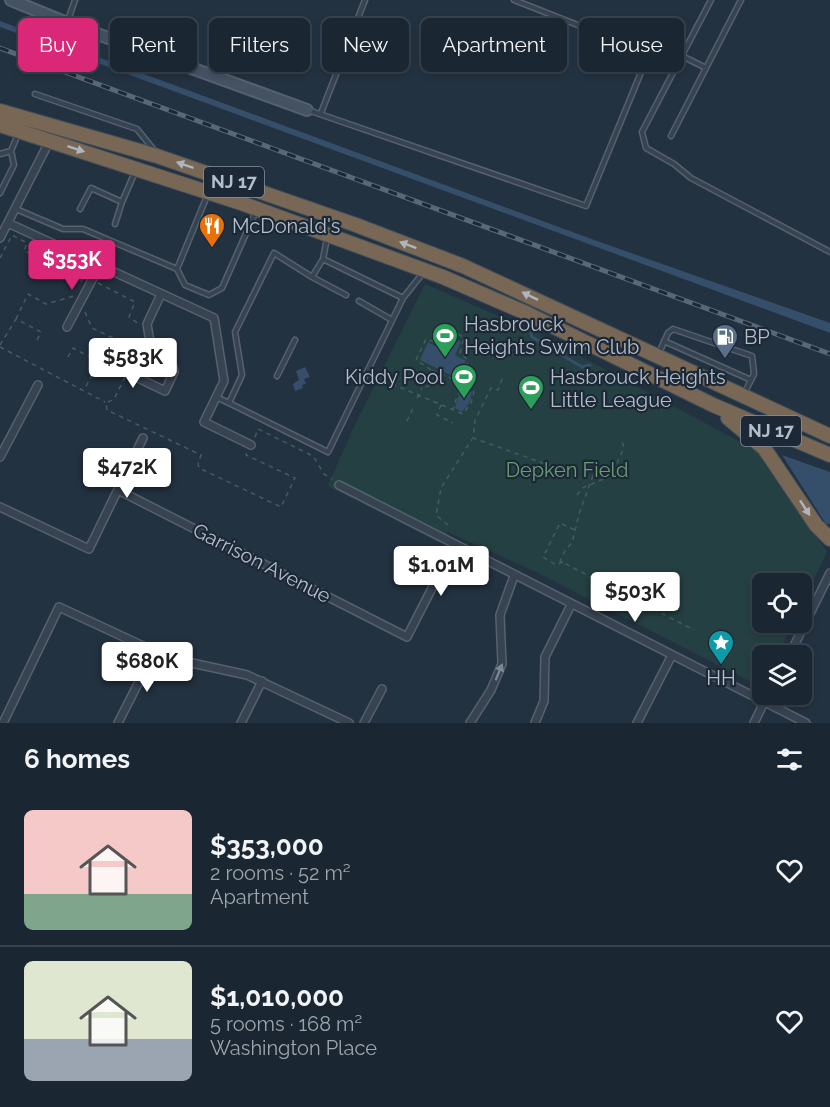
<!DOCTYPE html>
<html lang="en">
<head>
<meta charset="utf-8">
<style>
  body { margin:0; font-family:Raleway,sans-serif; background:#27323d; color:#f1f3f6; height:100vh; display:flex; flex-direction:column; font-size:22px; white-space:nowrap }
  * { box-sizing:border-box; margin:0 }
  p { font-size:20px; color:#9fa5ab }
  .icon { flex:none; width:33px; height:33px; fill:none; stroke:currentColor; stroke-width:2; stroke-linecap:round; stroke-linejoin:round }
  .map { position:relative; height:723px; overflow:hidden }
  .side { display:flex; flex-direction:column; background:#1a2631; flex:1 }
  .side>* { flex:none }
  .hud { position:absolute; left:18px; top:18px; width:795px; height:54px; display:flex; gap:12px }
  .fabs { position:absolute; left:752px; top:573px; display:grid; gap:12px }
  .fabs a { display:grid; place-items:center; width:60px; height:60px; border-radius:9px; background:#1a2631; box-shadow:0 3px 9px #0003,0 0 0 2px #38434d; font-size:30px }
  .price { position:absolute; translate:-50% -51px; padding:0 14px; border-radius:6px; background:#fff; color:#222; font-size:20px; line-height:39px; filter:drop-shadow(0 2px 3px #0008) }
  .price::after { content:''; position:absolute; left:50%; top:36px; width:18px; height:14px; margin-left:-9px; background:inherit; clip-path:polygon(0 0,100% 0,50% 100%) }
  .price.active { background:#db2777; color:#fff }
  ul { padding:0; list-style:none }
  li { display:flex; align-items:center; gap:18px; height:150px; padding:0 24px }
  li+li { border-top:2px solid #38434d }
  li span { display:grid; place-items:center; flex:none; width:168px; height:120px; border-radius:9px; color:#555 }
  li>.icon { margin-inline-start:auto }
  span .icon { width:72px; height:72px; fill:#fffc; stroke-width:1 }
  li b { font-size:26px }
  h2 { display:flex; justify-content:space-between; align-items:center; height:72px; padding:0 24px; font-size:26px }
  .tag { padding:0 21px; border-radius:9px; background:#1a2631; box-shadow:0 3px 9px #0003,0 0 0 2px #38434d; font-size:21px; line-height:54px }
  .tag.active { background:#db2777; color:#fff }
  .map>svg:first-child { display:block }
  .green { fill:#254042 }
  .water { fill:#354e69 }
  .lines { fill:none; stroke-linecap:round; stroke-linejoin:round }
  .stream { stroke:#354e69; stroke-width:3 }
  .lane-casing { stroke:#55616e; stroke-width:7 }
  .street-casing { stroke:#55616e; stroke-width:10 }
  .secondary-casing { stroke:#55616e; stroke-width:14 }
  .highway-casing { stroke:#424e5b; stroke-width:16 }
  .path { stroke:#435d5f; stroke-width:1.5; stroke-dasharray:4.5 4.5; stroke-linecap:butt }
  .lane { stroke:#374351; stroke-width:4 }
  .street { stroke:#374351; stroke-width:7 }
  .secondary { stroke:#455264; stroke-width:10 }
  .highway { stroke:#776754; stroke-width:14 }
  .rail-casing { stroke:#596878; stroke-width:5 }
  .rail { stroke:#1c2836; stroke-width:3; stroke-dasharray:9; stroke-linecap:butt }
  .oneway { fill:#aeb5bf }
  .oneway2 { fill:#7c8794 }
  .labels { text-anchor:middle; stroke-width:4.5; stroke-linejoin:round; paint-order:stroke }
  .shield { fill:#1c2836; stroke:#86919e; stroke-width:1.5 }
  .shield-label { font-size:18px; font-weight:bold; fill:#b4becb }
  .poi-label { font-size:20px; fill:#b4becb; stroke:#1c2836; text-anchor:start }
  .park-label { font-size:20px; fill:#699e72; stroke:#1c2836 }
  .street-label { font-size:20px; fill:#b4becb; stroke:#1c2836 }
</style>
</head>
<body>
<div class="map">
<svg width="830" height="723" viewBox="0 0 830 723">
  <rect width="100%" height="100%" fill="#233241"/>
  <path class="green" d="M 425,284 L 535,332 L 759,452 L 827,552 L 801,606 L 801,584 L 762,584 L 762,622 L 793,623 L 777,655 L 762,656 L 761,687 L 538,573 L 448,532 L 440,543 L 328,486 L 349,438 L 355,439 L 349,437 Z"/>
  <path class="water" d="M 0,21 L 597,241 L 830,323 L 830,333 L 0,27 Z
    M 446,334 L 461,342 L 455,355 L 466,361 L 457,378 L 420,360 L 428,342 L 439,348 Z
    M 305,367 L 310,377 L 304,379 L 306,384 L 302,385 L 303,388 L 295,391 L 293,384 L 299,380 L 296,371 Z
    M 465,389 L 472,392 L 470,402 L 462,412 L 455,408 L 458,397 Z
    M 782,455 L 830,472 L 830,524 L 826,524 Z"/>
  <g class="lines">
    <path class="stream" d="M 531,333 L 532,337 L 582,367 L 590,365"/>
    <defs>
      <path id="lane" d="M 711,0 L 642,132 L 646,148 L 674,164 L 691,178 L 830,252
        M 67,23 L 75,0
        M 682,56 L 706,68 L 741,0
        M 35,94 L 137,129 L 154,150
        M 308,110 L 586,206 L 649,53 L 514,0
        M 321,113 L 365,0
        M 671,136 L 706,68
        M 0,154 L 11,151
        M 0,193 L 14,165 L 11,151 L 18,134
        M 207,196 L 177,269 L 185,285 L 209,295 L 222,288 L 256,211
        M 16,209 L 63,229 L 83,229 L 177,269
        M 80,209 L 91,188 L 122,202 L 135,172
        M 115,224 L 122,202
        M 323,259 L 312,277 L 274,253 L 235,332 L 242,375 L 229,403 L 328,452 L 403,298 L 323,259 L 327,238
        M 312,277 L 346,295
        M 403,298 L 423,273
        M 359,301 L 392,320
        M 664,341 L 751,380
        M 659,353 L 668,333 L 673,329 L 752,356 L 754,374 L 744,394
        M 277,376 L 295,340
        M 216,397 L 229,403"/>
      <path id="street" d="M 8,223 L 214,318 L 224,381 L 204,422 L 251,445
        M 0,238 L 50,140
        M 67,327 L 100,265
        M 145,353 L 173,367 L 174,372 L 165,391 L 134,376 L 150,342 L 147,324 L 161,294
        M 0,457 L 38,385
        M 339,485 L 806,723
        M 118,490 L 407,637 L 454,545
        M 0,507 L 89,549 L 143,438
        M 789,656 L 830,573
        M 3,723 L 59,607 L 169,658 L 247,675 L 349,723
        M 118,723 L 154,652
        M 241,723 L 262,681
        M 364,723 L 382,689
        M 470,723 L 491,690 L 502,664 L 500,615 L 514,576
        M 535,723 L 544,701 L 545,657 L 571,605
        M 637,723 L 672,655
        M 754,723 L 768,694"/>
      <path id="secondary" d="M 11,0 L 67,23 L 307,110"/>
      <path id="highway" d="M 0,111 L 157,156 L 356,225 L 463,266 L 830,436
        M 0,125 L 241,203 L 443,277 L 526,313 L 713,405 L 830,455
        M 728,418 L 764,448 L 816,525 L 830,539"/>
    </defs>
    <use href="#lane" class="lane-casing"/>
    <use href="#street" class="street-casing"/>
    <use href="#secondary" class="secondary-casing"/>
    <use href="#highway" class="highway-casing"/>
    <path class="path" d="M 0,258 L 12,235 L 27,243 L 24,251 L 83,277 L 80,284
      M 43,279 L 51,265
      M 98,283 L 135,302 L 129,317 L 139,324
      M 85,312 L 92,328 L 113,338 L 99,362
      M 16,319 L 28,294 L 46,304 L 74,296
      M 0,345 L 16,319 L 41,332 L 37,340
      M 0,347 L 105,402
      M 68,357 L 73,348 L 99,362 L 84,390
      M 125,377 L 114,399 L 106,403 L 107,410 L 201,455 L 198,464 L 199,468 L 281,507 L 295,478 L 246,455 L 247,452
      M420 382a5 5 0 1 1 10 0a5 5 0 1 1-10 0Z
      M 427,378 L 431,370 L 416,360 L 426,339 L 438,343 L 447,331 L 456,332 L 464,338 L 460,353 L 468,360 L 466,372 L 458,381 L 431,370
      M 502,379 L 498,390 L 491,388 L 475,420 L 473,438 L 568,472
      M 392,384 L 463,414 L 471,403 L 474,392 L 464,388 L 457,396 L 453,410
      M 417,398 L 422,388
      M 441,405 L 437,415 L 453,423
      M 407,421 L 413,408
      M 255,437 L 258,429 L 313,456 L 324,474 L 332,479
      M 596,467 L 579,514 L 572,543 L 566,549 L 560,561 L 694,630
      M 577,495 L 582,488 L 611,476 L 624,448 L 622,441
      M 448,525 L 436,515 L 441,488 L 472,439
      M 563,562 L 556,565 L 543,557 L 560,523 L 575,530"/>
    <use href="#lane" class="lane"/>
    <use href="#street" class="street"/>
    <use href="#secondary" class="secondary"/>
    <use href="#highway" class="highway"/>
    <defs>
      <path id="rail" d="M 0,48 L 830,354"/>
    </defs>
    <use href="#rail" class="rail-casing"/>
    <use href="#rail" class="rail"/>
  </g>
  <defs><path id="oneway-solid" d="M-6-.8H1V-3.2L6.5 0L1 3.2V.8H-6Z" transform="scale(1.5)"/></defs>
  <g class="oneway">
    <use href="#oneway-solid" transform="translate(76 149) rotate(18)"/>
    <use href="#oneway-solid" transform="translate(185 165) rotate(-161)"/>
    <use href="#oneway-solid" transform="translate(408 245) rotate(-159)"/>
    <use href="#oneway-solid" transform="translate(530 296) rotate(-154)"/>
    <use href="#oneway-solid" transform="translate(805 508) rotate(57)"/>
  </g>
  <use class="oneway2" href="#oneway-solid" transform="translate(499 672) rotate(-68)"/>
  <defs>
    <symbol id="restaurant-pin" viewBox="-11 -11 22 30"><path d="M0 17L-7.5 6A9.5 9.5 0 1 1 7.5 6Z" fill="#e8710a" stroke="#1c2836"/><path d="M-5-6h1v4h1v-4h1v4h1v-4h1v5L-1.5 .5V6h-2V.5L-5-1ZM5-6V6H3V1.5H1.5Q1.5-4 5-6Z" fill="#fff"/></symbol>
    <symbol id="stadium-pin" viewBox="-11 -11 22 30"><path d="M0 17L-7.5 6A9.5 9.5 0 1 1 7.5 6Z" fill="#2e9e5b" stroke="#1c2836"/><path d="M0-5a6.5 5 0 1 0 0 10a6.5 5 0 1 0 0-10ZM-3.5-1.8h7v3.6h-7Z" fill="#fff"/></symbol>
    <symbol id="fuel-pin" viewBox="-11 -11 22 30"><path d="M0 17L-7.5 6A9.5 9.5 0 1 1 7.5 6Z" fill="#5c6f8a" stroke="#1c2836"/><path d="M-5.5-6h7V0h2V4h1.3V-2.5L3-4.5l.8-.8L6-3V5H2.5V1h-1V6h-7ZM-4.2-4.7v3.2H.2V-4.7Z" fill="#fff"/></symbol>
    <symbol id="sight-pin" viewBox="-11 -11 22 30"><path d="M0 17L-7.5 6A9.5 9.5 0 1 1 7.5 6Z" fill="#0f9aa8" stroke="#1c2836"/><path d="M0-6L1.8-2.2L6-1.7L2.9 1.2L3.7 5.4L0 3.3L-3.7 5.4L-2.9 1.2L-6-1.7L-1.8-2.2Z" fill="#fff"/></symbol>
  </defs>
  <g fill-rule="evenodd">
    <use href="#restaurant-pin" x="197" y="211" width="30" height="40"/>
    <use href="#stadium-pin" x="430" y="321" width="30" height="40"/>
    <use href="#fuel-pin" x="710" y="322" width="30" height="40"/>
    <use href="#stadium-pin" x="449" y="362" width="30" height="40"/>
    <use href="#stadium-pin" x="516" y="373" width="30" height="40"/>
    <use href="#sight-pin" x="706" y="628" width="30" height="40"/>
  </g>
  <g class="labels">
    <g class="shield">
      <rect x="204" y="167" width="60" height="30" rx="4.5"/>
      <rect x="741" y="416" width="60" height="30" rx="4.5"/>
    </g>
    <g class="shield-label">
      <text x="234" y="188">NJ 17</text>
      <text x="771" y="437">NJ 17</text>
    </g>
    <g class="poi-label">
      <text x="232" y="233">McDonald's</text>
      <text x="464" y="331">Hasbrouck<tspan x="464" dy="23">Heights Swim Club</tspan></text>
      <text x="744" y="344">BP</text>
      <text x="444" y="384" text-anchor="end">Kiddy Pool</text>
      <text x="550" y="384">Hasbrouck Heights<tspan x="550" dy="23">Little League</tspan></text>
      <text x="721" y="685" text-anchor="middle">HH</text>
    </g>
    <g class="park-label">
      <text x="567" y="477">Depken Field</text>
    </g>
    <g class="street-label">
      <text transform="translate(262 563) rotate(27)" y="7">Garrison Avenue</text>
    </g>
  </g>
</svg>
<div class="fabs">
<a><svg class="icon" aria-label="locate" viewBox="0 0 24 24"><circle cx="12" cy="12" r="6"/><path d="M12 2v4M12 18v4M2 12h4M18 12h4"/></svg></a>
<a><svg class="icon" aria-label="layers" viewBox="0 0 24 24"><path d="M12 4l9 5-9 5-9-5zM3 14l9 5 9-5"/></svg></a>
</div>
<b class="price active" style="left:72px;top:291px">$353K</b>
<b class="price" style="left:133px;top:389px">$583K</b>
<b class="price" style="left:127px;top:499px">$472K</b>
<b class="price" style="left:441px;top:597px">$1.01M</b>
<b class="price" style="left:635px;top:623px">$503K</b>
<b class="price" style="left:147px;top:693px">$680K</b>
<div class="hud">
<a class="tag active">Buy</a>
<a class="tag">Rent</a>
<a class="tag">Filters</a>
<a class="tag">New</a>
<a class="tag">Apartment</a>
<a class="tag">House</a>
</div>
</div>
<section class="side">
<h2>6 homes<svg class="icon" aria-label="filters" viewBox="0 0 24 24"><path d="M4 7h16M4 17h16"/><circle cx="9" cy="7" r="2"/><circle cx="15" cy="17" r="2"/></svg></h2>
<ul>
<li><span style="background:linear-gradient(#f6c9c9 70%,#7fa58c 0)"><svg class="icon" aria-label="home" viewBox="0 0 24 24"><path d="M3 11l9-7 9 7M6 9v11h12V9"/></svg></span><div><b>$353,000</b><p>2 rooms · 52 m²</p><p>Apartment</p></div><svg class="icon" aria-label="heart" viewBox="0 0 24 24"><path d="M12 20l-8-8c-3-5 5-10 8-4 3-6 11-1 8 4z"/></svg></li>
<li><span style="background:linear-gradient(#dfe7d0 65%,#9aa5b1 0)"><svg class="icon" aria-label="home" viewBox="0 0 24 24"><path d="M3 11l9-7 9 7M6 9v11h12V9"/></svg></span><div><b>$1,010,000</b><p>5 rooms · 168 m²</p><p>Washington Place</p></div><svg class="icon" aria-label="heart" viewBox="0 0 24 24"><path d="M12 20l-8-8c-3-5 5-10 8-4 3-6 11-1 8 4z"/></svg></li>
</ul>
</section>
</body>
</html>
